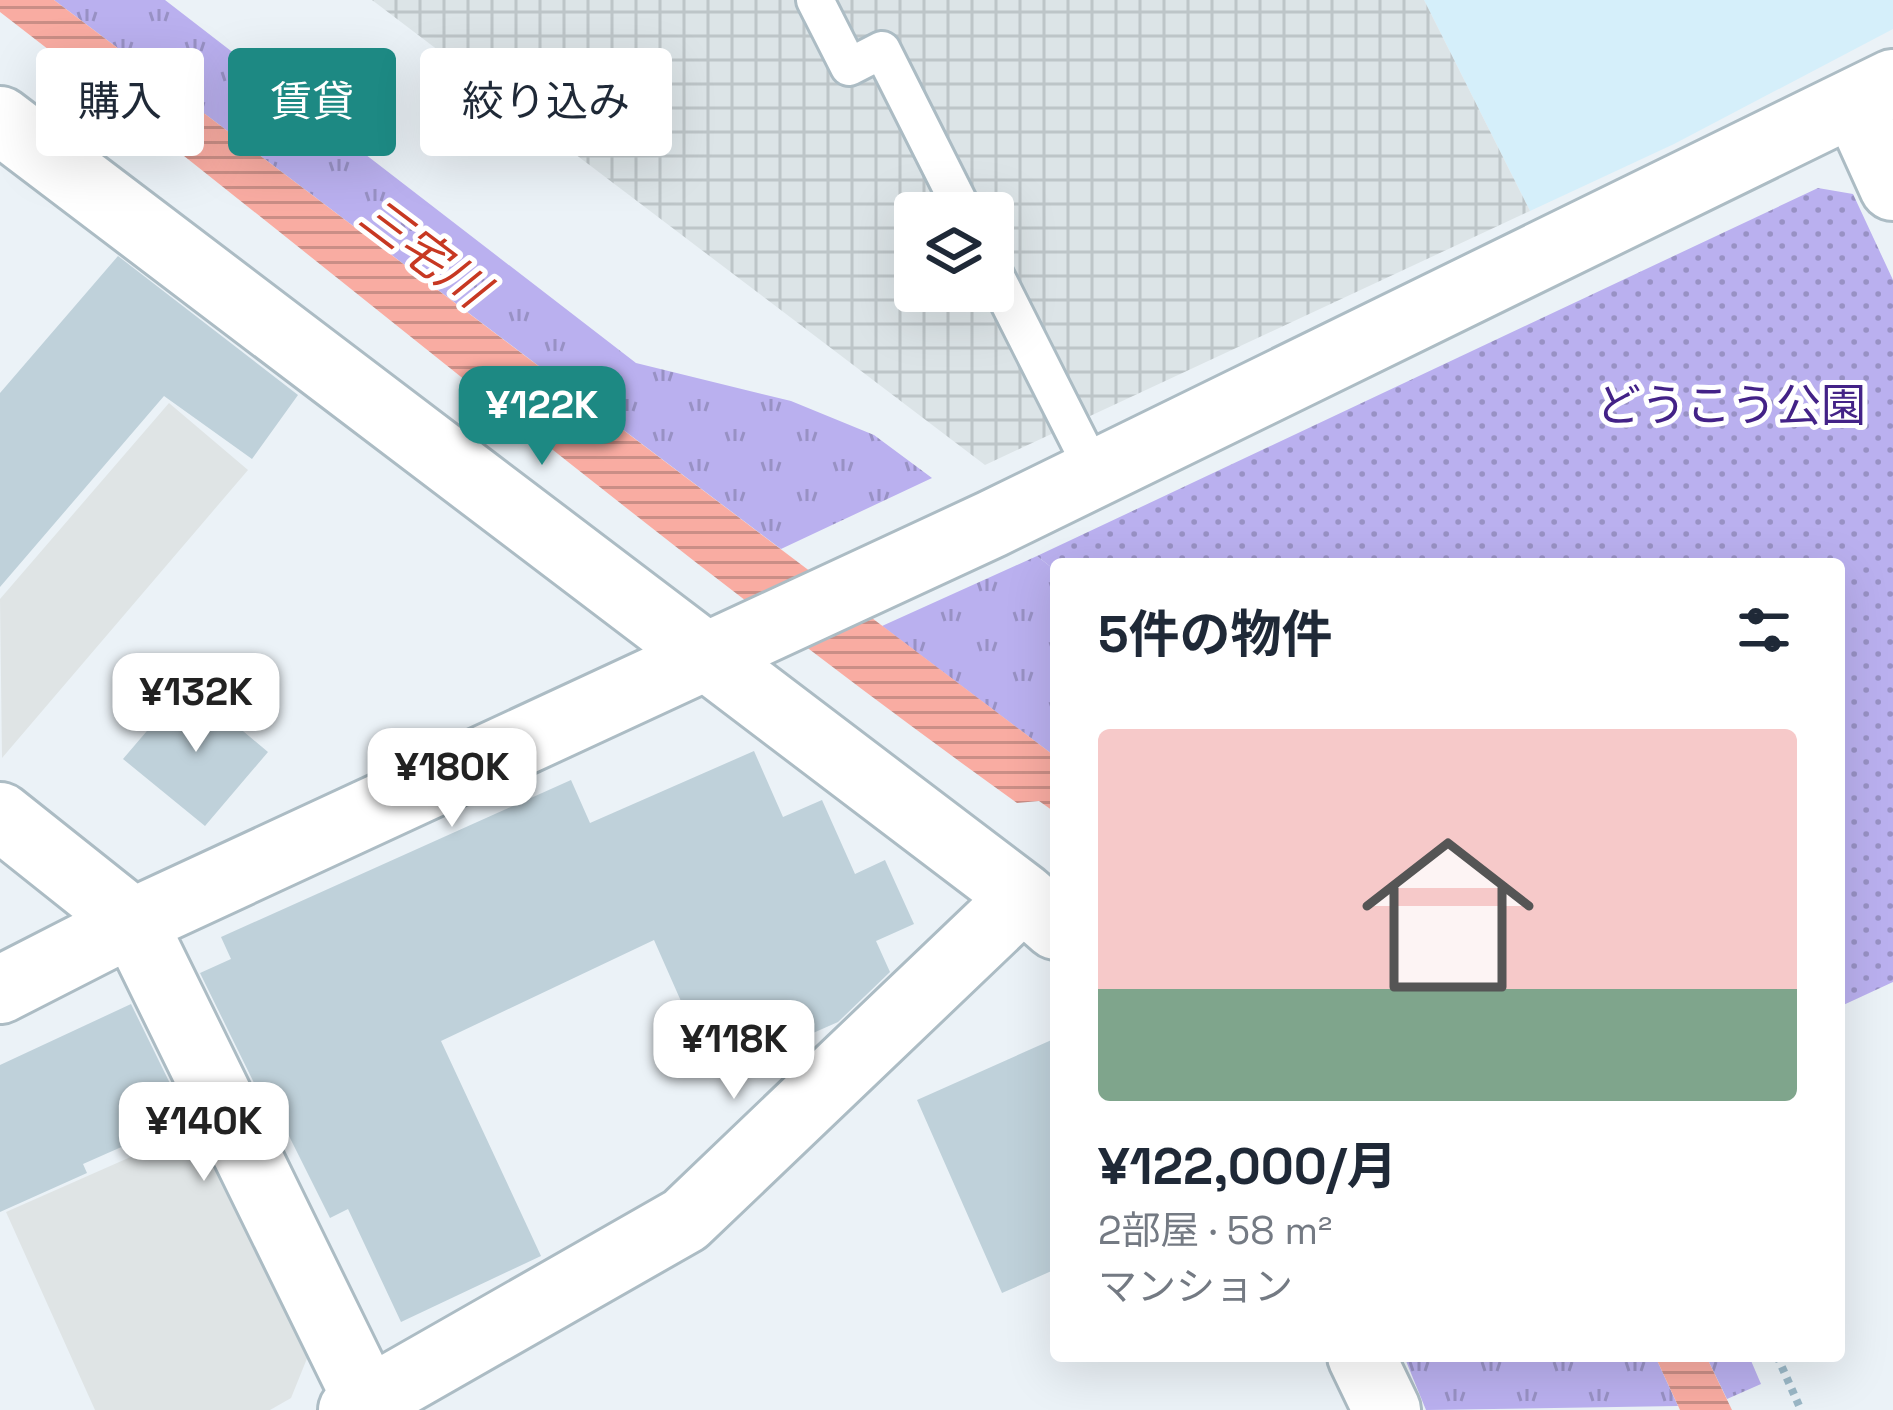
<!DOCTYPE html>
<html lang="ja">
<head>
<meta charset="utf-8">
<style>
  body { margin:0; font-family:"Space Grotesk","Noto Sans JP",sans-serif; background:#f6f6f7; color:#1f2937; height:100vh; display:flex; flex-direction:column; font-size:45px; white-space:nowrap }
  * { box-sizing:border-box; margin:0 }
  p { font-size:39px; color:#747a83 }
  .icon { flex:none; width:66px; height:66px; fill:none; stroke:currentColor; stroke-width:2; stroke-linecap:round; stroke-linejoin:round }
  .map { position:relative; flex:1; overflow:hidden }
  .panel { position:absolute; left:1050px; top:558px; width:795px; height:804px; display:flex; flex-direction:column; background:#fff; border-radius:12px; box-shadow:0 12px 48px #0002 }
  .panel>* { flex:none }
  .banner { position:absolute; left:36px; top:48px; width:834px; height:108px; display:flex; gap:24px }
  .fabs { position:absolute; left:894px; top:192px; display:grid; gap:24px }
  .fabs a { display:grid; place-items:center; width:120px; height:120px; border-radius:12px; background:#fff; box-shadow:0 12px 48px #0002; font-size:60px }
  .price { position:absolute; translate:-50% -102px; padding:0 27px; border-radius:24px; background:#fff; color:#222; font-size:39px; line-height:78px; filter:drop-shadow(0 3px 6px #0008) }
  .price::after { content:''; position:absolute; left:50%; top:72px; width:36px; height:27px; margin-left:-18px; background:inherit; clip-path:polygon(0 0,100% 0,50% 100%) }
  .price.selected { background:#1d8983; color:#fff }
  ul { padding:0; list-style:none }
  li { display:grid; align-content:center; gap:24px; height:636px; padding:0 48px }
  li span { display:grid; place-items:center; height:372px; border-radius:12px; color:#555 }
  li>.icon { margin-inline-start:auto }
  span .icon { width:216px; height:216px; fill:#fffc; stroke-width:1 }
  li b { font-size:51px }
  h2 { display:flex; justify-content:space-between; align-items:center; height:144px; padding:0 48px; font-size:51px }
  .chip { padding:0 42px; border-radius:12px; background:#fff; box-shadow:0 12px 48px #0002; font-size:42px; line-height:108px }
  .chip.selected { background:#1d8983; color:#fff }
  .map>svg:first-child { display:block }
  .commercial { fill:#d5effa }
  .industrial { fill:url(#industrial-grid); fill-rule:evenodd }
  .grass { fill:url(#grass-tufts) }
  .park { fill:url(#park-dots) }
  .parking { fill:#dfe4e5 }
  .water { fill:url(#water-rules) }
  .building { fill:#bfd1da }
  .lines { fill:none; stroke-linecap:round; stroke-linejoin:round }
  .service-casing { stroke:#acbcc4; stroke-width:42 }
  .minor-casing { stroke:#acbcc4; stroke-width:72 }
  .path { stroke:#9bb8c7; stroke-width:8; stroke-dasharray:6 6; stroke-linecap:butt }
  .service { stroke:#fff; stroke-width:36 }
  .minor { stroke:#fff; stroke-width:66 }
  .labels { text-anchor:middle; stroke-width:10; stroke-linejoin:round; paint-order:stroke }
  .park-label { font-size:45px; fill:#432287; stroke:#fff }
  .water-label { font-size:48px; font-style:italic; fill:#c73822; stroke:#fff }
</style>
</head>
<body>
<div class="map">
<svg width="1893" height="1410" viewBox="0 0 1893 1410">
  <defs>
    <pattern id="industrial-grid" width="8" height="8" patternUnits="userSpaceOnUse" patternTransform="scale(3)"><rect width="8" height="8" fill="#dce4e7"/><path d="M0 4h8M4 0v8" fill="none" stroke="#bdc5c8"/></pattern>
    <pattern id="grass-tufts" width="24" height="20" patternUnits="userSpaceOnUse" patternTransform="scale(3)"><rect width="24" height="20" fill="#bab0ef"/><path d="M3 7l-1-3M5 7V3M7 7l1-3M15 17l-1-3M17 17v-4M19 17l1-3" fill="none" stroke="#9891c4"/></pattern>
    <pattern id="park-dots" width="8" height="8" patternUnits="userSpaceOnUse" patternTransform="scale(3)"><rect width="8" height="8" fill="#bab0ef"/><path d="M2 2h.1M6 6h.1" fill="none" stroke="#9891c4" stroke-width="1.8" stroke-linecap="round"/></pattern>
    <pattern id="water-rules" width="6" height="5" patternUnits="userSpaceOnUse" patternTransform="scale(3)"><rect width="6" height="5" fill="#f9aca2"/><path d="M0 2.5h6" fill="none" stroke="#ca8e86"/></pattern>
  </defs>
  <rect width="100%" height="100%" fill="#ebf2f7"/>
  <path class="commercial" d="M 1424,0 L 1893,0 L 1893,29 L 1674,144 L 1530,211 Z"/>
  <path class="industrial" d="M 372,0 L 1424,0 L 1530,211 L 985,465 ZM 915,213 L 993,213 L 993,291 L 915,291 Z"/>
  <path class="grass" d="M 54,0 L 165,0 L 636,363 L 791,401 L 874,435 L 932,478 L 781,549 Z
    M 1037,556 L 1056,571 L 1056,757 L 882,626 Z
    M 1404,1356 L 1655,1356 L 1678,1406 L 1426,1410 Z
    M 1706,1356 L 1749,1356 L 1761,1384 L 1727,1399 Z"/>
  <path class="park" d="M 1818,188 L 1853,194 L 1893,280 L 1893,982 L 1839,1007 L 1839,564 L 1056,564 L 1056,571 L 1037,556 Z"/>
  <path class="parking" d="M 169,403 L 248,470 L 2,758 L 0,599 Z
    M 194,1129 L 308,1356 L 291,1398 L 270,1410 L 95,1410 L 6,1212 Z"/>
  <path class="water" d="M 0,0 L 54,0 L 1056,757 L 1056,813 L 1039,801 L 1017,803 C 668,553 340,274 0,12 Z
    M 1655,1356 L 1706,1356 L 1732,1410 L 1680,1410 Z"/>
  <path class="building" d="M 118,256 L 298,395 L 252,459 L 164,396 L 0,587 L 0,393 Z
    M 187,684 L 268,752 L 205,826 L 123,759 Z
    M 754,751 L 783,817 L 822,800 L 855,874 L 885,860 L 914,924 L 876,941 L 890,972 L 838,1022 L 770,1052 L 759,1027 L 703,1051 L 654,940 L 441,1041 L 541,1256 L 401,1322 L 348,1209 L 330,1218 L 263,1084 L 256,1087 L 200,973 L 231,959 L 221,937 L 571,780 L 590,823 Z
    M 131,1004 L 187,1118 L 83,1164 L 87,1173 L 0,1212 L 0,1065 Z
    M 1056,1038 L 1056,1269 L 1002,1293 L 917,1100 Z"/>
  <g class="lines">
    <defs>
      <path id="service" d="M 815,0 L 849,67 L 882,50 L 964,213
        M 993,271 L 1095,473"/>
      <path id="minor" d="M 1855,103 L 1893,187
        M 0,120 L 1023,897
        M 0,816 L 133,922 L 372,1410
        M 0,990 L 133,922 L 992,524 L 1893,83
        M 1361,1356 L 1387,1410
        M 352,1410 L 685,1220 L 1023,897 L 1056,926"/>
    </defs>
    <use href="#service" class="service-casing"/>
    <use href="#minor" class="minor-casing"/>
    <path class="path" d="M 1777,1356 L 1801,1410"/>
    <use href="#service" class="service"/>
    <use href="#minor" class="minor"/>
  </g>
  <g class="labels">
    <g class="park-label">
      <text x="1731" y="421">どうこう公園</text>
    </g>
    <g class="water-label">
      <text transform="translate(424 252) rotate(37)" y="17">三宅川</text>
    </g>
  </g>
</svg>
<div class="fabs">
<a><svg class="icon" aria-label="layers" viewBox="0 0 24 24"><path d="M12 4l9 5-9 5-9-5zM3 14l9 5 9-5"/></svg></a>
</div>
<b class="price selected" style="left:542px;top:468px">¥122K</b>
<b class="price" style="left:196px;top:755px">¥132K</b>
<b class="price" style="left:452px;top:830px">¥180K</b>
<b class="price" style="left:734px;top:1102px">¥118K</b>
<b class="price" style="left:204px;top:1184px">¥140K</b>
<div class="banner">
<a class="chip">購入</a>
<a class="chip selected">賃貸</a>
<a class="chip">絞り込み</a>
</div>
<section class="panel">
<h2>5件の物件<svg class="icon" aria-label="filters" viewBox="0 0 24 24"><path d="M4 7h16M4 17h16"/><circle cx="9" cy="7" r="2"/><circle cx="15" cy="17" r="2"/></svg></h2>
<ul>
<li><span style="background:linear-gradient(#f6c9c9 70%,#7fa58c 0)"><svg class="icon" aria-label="home" viewBox="0 0 24 24"><path d="M3 11l9-7 9 7M6 9v11h12V9"/></svg></span><div><b>¥122,000/月</b><p>2部屋 · 58 m²</p><p>マンション</p></div></li>
</ul>
</section>
</div>
</body>
</html>
